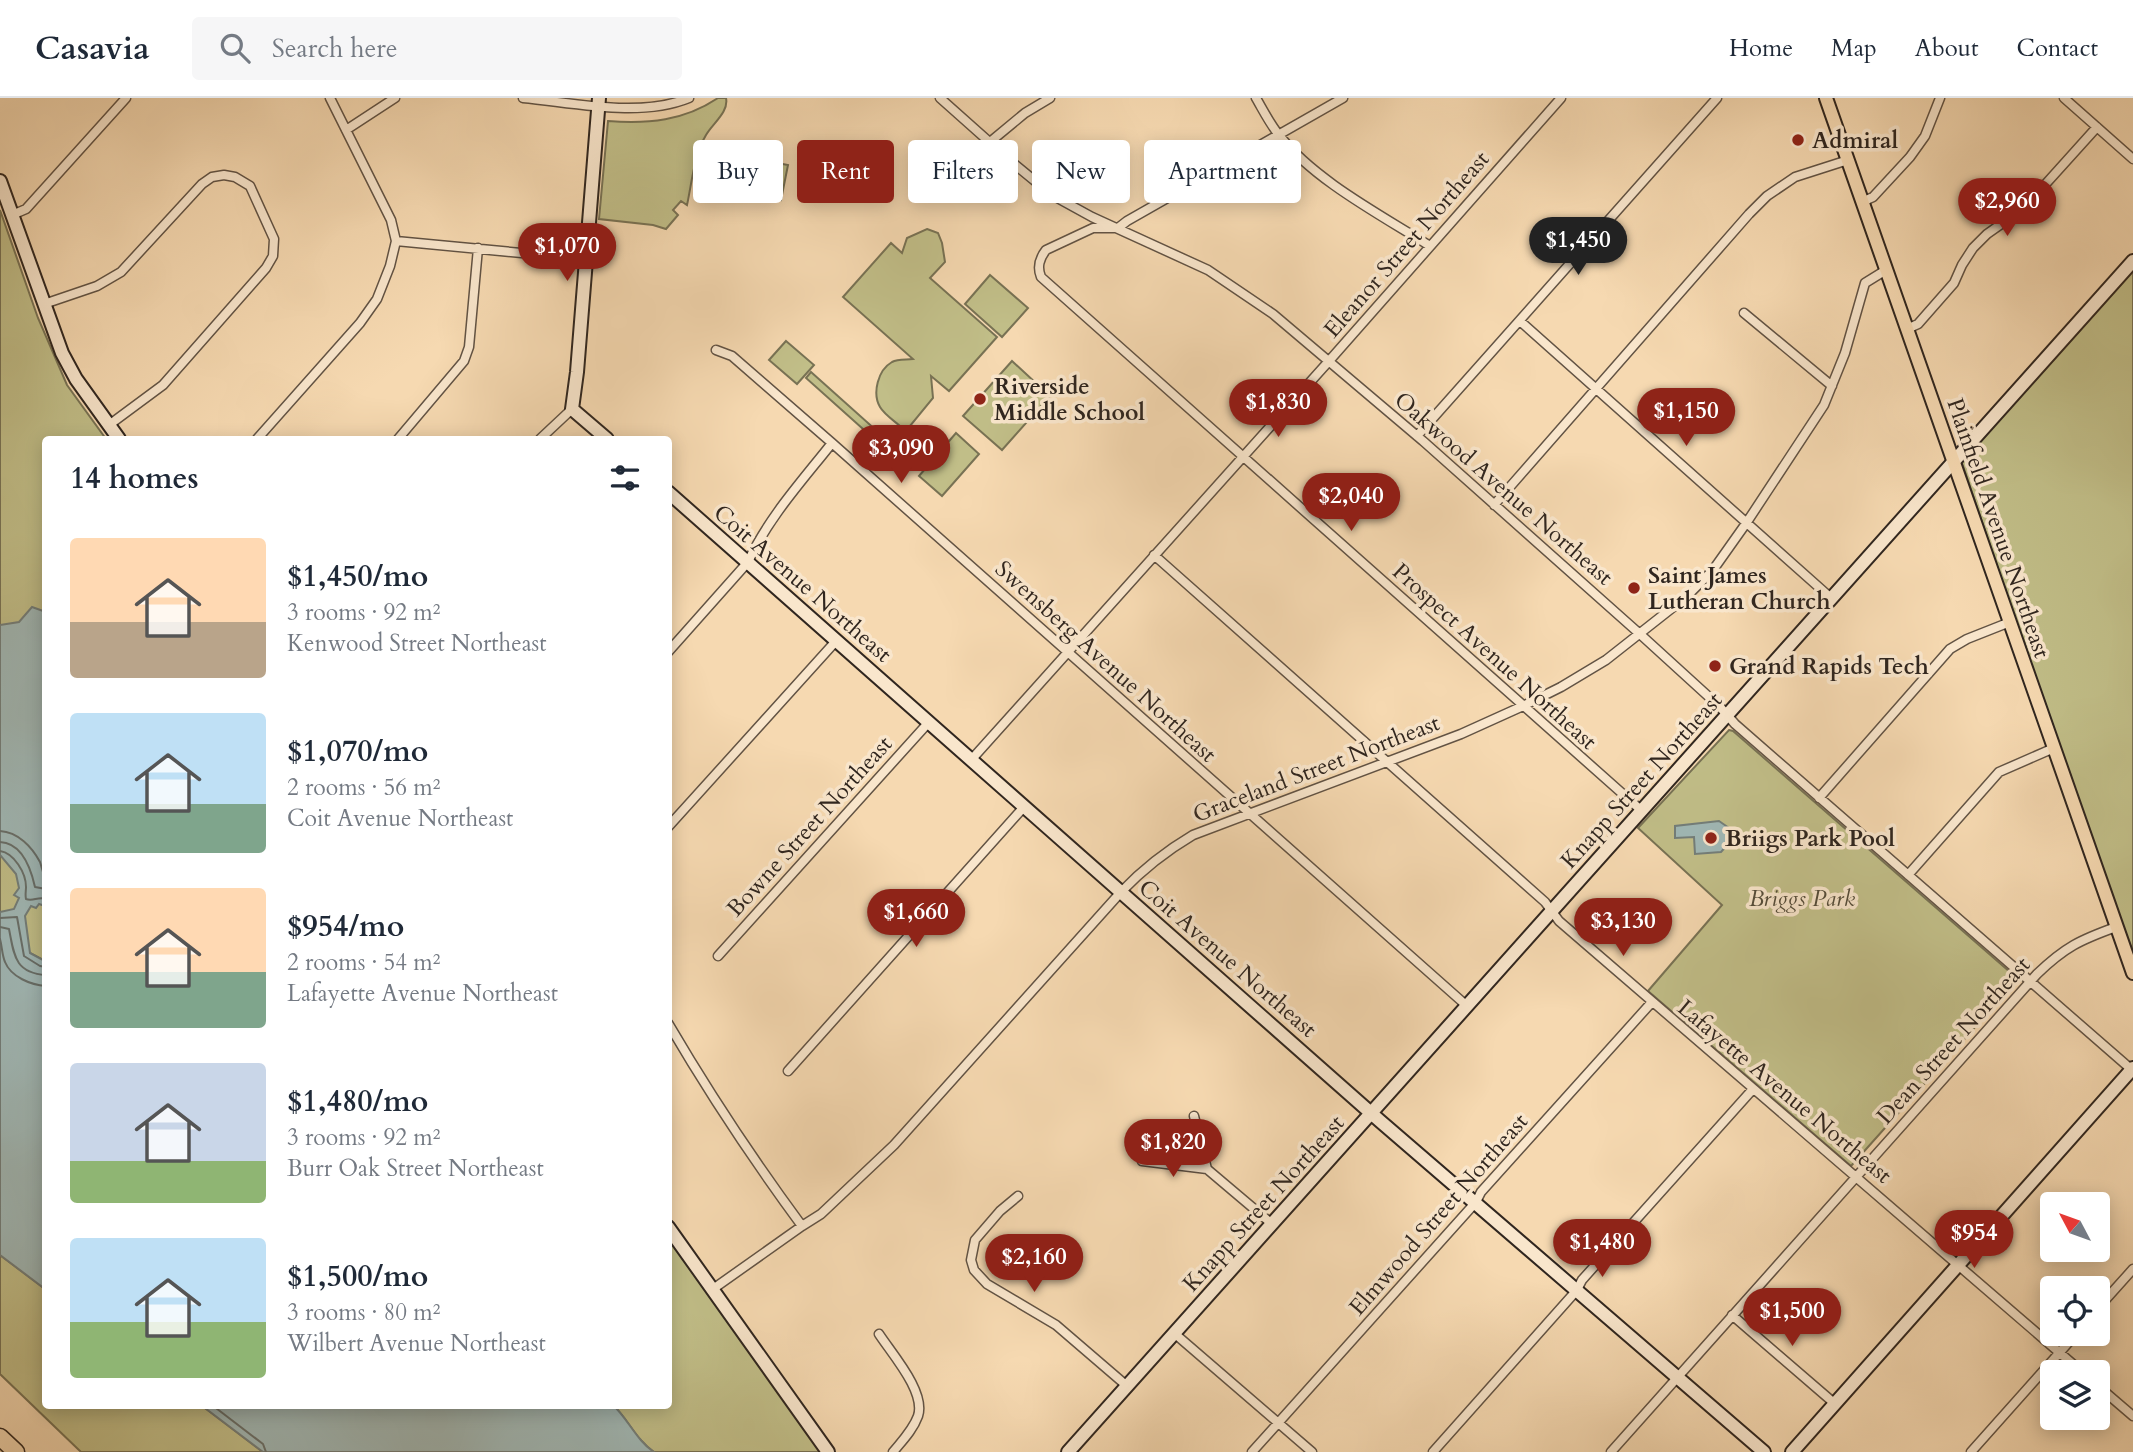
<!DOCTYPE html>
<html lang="en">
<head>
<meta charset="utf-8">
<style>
  body { margin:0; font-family:Cardo,serif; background:#f6f6f7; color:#1f2937; height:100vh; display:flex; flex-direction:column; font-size:26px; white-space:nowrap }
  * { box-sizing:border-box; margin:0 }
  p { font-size:23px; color:#747a83 }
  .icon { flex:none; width:38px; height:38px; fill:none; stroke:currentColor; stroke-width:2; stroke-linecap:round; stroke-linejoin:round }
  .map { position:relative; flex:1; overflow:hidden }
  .sheet { position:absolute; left:42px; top:338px; width:630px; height:973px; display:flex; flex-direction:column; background:#fff; border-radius:7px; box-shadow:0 4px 18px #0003 }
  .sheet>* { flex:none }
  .guide { position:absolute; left:693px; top:42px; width:665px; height:63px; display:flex; gap:14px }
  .needle { width:46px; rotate:311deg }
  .buttons { position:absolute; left:2040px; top:1094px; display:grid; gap:14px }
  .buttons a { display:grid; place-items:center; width:70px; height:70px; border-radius:7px; background:#fff; box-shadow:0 4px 18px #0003; font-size:35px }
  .price { position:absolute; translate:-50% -60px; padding:0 16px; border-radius:24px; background:#8f2418; color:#fff; font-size:23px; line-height:46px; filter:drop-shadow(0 2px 4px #0008) }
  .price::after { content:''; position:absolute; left:50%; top:42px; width:21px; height:16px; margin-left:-10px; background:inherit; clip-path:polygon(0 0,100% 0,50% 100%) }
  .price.active { background:#222; color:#fff }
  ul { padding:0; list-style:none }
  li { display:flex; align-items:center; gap:21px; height:175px; padding:0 28px }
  li span { display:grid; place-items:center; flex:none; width:196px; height:140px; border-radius:7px; color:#555 }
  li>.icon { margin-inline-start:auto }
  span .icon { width:84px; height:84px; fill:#fffc; stroke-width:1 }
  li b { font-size:30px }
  h2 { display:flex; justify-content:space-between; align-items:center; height:84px; padding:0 28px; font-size:30px }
  .pill { padding:0 24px; border-radius:7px; background:#fff; box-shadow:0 4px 18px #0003; font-size:24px; line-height:63px }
  .pill.active { background:#8f2418; color:#fff }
  header { display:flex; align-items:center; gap:42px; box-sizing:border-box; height:98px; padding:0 35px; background:#fff; border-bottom:2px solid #e0e1e3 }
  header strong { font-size:33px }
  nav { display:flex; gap:38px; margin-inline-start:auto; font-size:24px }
  .search { width:490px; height:63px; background:#f6f6f7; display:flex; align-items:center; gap:18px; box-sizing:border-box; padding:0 24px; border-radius:7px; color:#747a83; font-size:26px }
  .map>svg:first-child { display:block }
  .green { fill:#c1be88; stroke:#787254; stroke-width:2 }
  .water { fill:#a0b8b6; stroke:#737e7a; stroke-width:2 }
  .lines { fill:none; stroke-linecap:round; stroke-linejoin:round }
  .shore { stroke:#686f6a; stroke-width:2 }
  .street-casing { stroke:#625344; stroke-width:11 }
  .secondary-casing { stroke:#30261f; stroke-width:16 }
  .primary-casing { stroke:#30261f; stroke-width:16 }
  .highway-casing { stroke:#30261f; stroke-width:19 }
  .street { stroke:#f9e6cc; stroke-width:8 }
  .secondary { stroke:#f9e6cc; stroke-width:12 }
  .primary { stroke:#f6d9b1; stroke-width:12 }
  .highway { stroke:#f6d9b1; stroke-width:16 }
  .poi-dot { fill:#8f2418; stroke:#f9e6cc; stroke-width:2.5 }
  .labels { text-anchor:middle; stroke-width:7; stroke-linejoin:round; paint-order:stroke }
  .poi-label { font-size:23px; font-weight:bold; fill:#30261f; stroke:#f9e6cc; text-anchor:start }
  .street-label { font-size:23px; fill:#30261f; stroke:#f9e6cc }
  .park-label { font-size:23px; font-style:italic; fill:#544c39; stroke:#f9e6cc }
</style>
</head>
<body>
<header>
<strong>Casavia</strong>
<div class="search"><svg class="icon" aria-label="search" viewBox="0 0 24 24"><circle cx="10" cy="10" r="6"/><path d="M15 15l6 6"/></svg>Search here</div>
<nav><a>Home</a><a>Map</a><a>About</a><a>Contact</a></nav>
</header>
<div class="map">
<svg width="2133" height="1354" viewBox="0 0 2133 1354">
  <rect width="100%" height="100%" fill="#f6d9b1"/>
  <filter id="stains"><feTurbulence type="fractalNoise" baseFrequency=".00286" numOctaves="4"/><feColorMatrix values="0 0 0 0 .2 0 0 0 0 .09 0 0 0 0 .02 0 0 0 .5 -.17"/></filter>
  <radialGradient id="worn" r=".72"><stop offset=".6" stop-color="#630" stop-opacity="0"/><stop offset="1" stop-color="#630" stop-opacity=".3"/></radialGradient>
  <path class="green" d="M 718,0 L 726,0 C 729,14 713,25 706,37 C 694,57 692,84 687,107 L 681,103 L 673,112 L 678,117 L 666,131 L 653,127 L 599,121 L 608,23 C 648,26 684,23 718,0 Z
    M 756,61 L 788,67 L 781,102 L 748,95 Z
    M 0,112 L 38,220 L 67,287 L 106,341 L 46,341 L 45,863 L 30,855 L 0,817 Z
    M 927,131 L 938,135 L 942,145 L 945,164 L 930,180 L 997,239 L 949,293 L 931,278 L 933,300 L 910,328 L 900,328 C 893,322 884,316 880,309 C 872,295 878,272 892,264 C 898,261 907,262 913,261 L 843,199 L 891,145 L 902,155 L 907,140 Z
    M 2133,170 L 2133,855 L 2091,745 L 1961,362 Z
    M 990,177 L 1028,210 L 1002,239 L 965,206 Z
    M 786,243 L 814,267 L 797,286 L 769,262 Z
    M 1012,263 L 1050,298 L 1002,352 L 963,318 Z
    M 811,274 L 896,350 L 891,356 L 806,280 Z
    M 956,335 L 979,356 L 942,398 L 919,378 Z
    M 1729,632 L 1733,633 L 2018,881 L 1851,1068 L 1648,893 L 1722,807 L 1638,730 Z
    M 669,1139 L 821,1354 L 654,1354 C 637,1343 628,1321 613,1307 L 668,1307 Z
    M 0,1157 L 45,1191 L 46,1307 L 201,1307 L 263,1354 L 81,1354 L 0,1276 Z"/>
  <path class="water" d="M 32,509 L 46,514 L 45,808 L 39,806 L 36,810 L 31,808 L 25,818 L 30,855 L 45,863 L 45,1191 L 0,1157 L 0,814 L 14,811 L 19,800 L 14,797 L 19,790 L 16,776 L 0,757 L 0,527 L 19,524 Z
    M 1719,723 L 1729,730 L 1729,745 L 1721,754 L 1695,756 L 1694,739 L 1675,740 L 1675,728 Z
    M 201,1307 L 613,1307 C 628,1321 637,1343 654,1354 L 263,1354 Z"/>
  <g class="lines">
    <path class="shore" d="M 0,733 C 18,734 32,749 40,764 C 42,770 43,776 46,781
      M 0,744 C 22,745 31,771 35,789 L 46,791
      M 0,753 C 14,755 26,775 26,789 C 26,793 25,797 26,801 C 33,804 38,798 46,801
      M 0,820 L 17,819 L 24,858 L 40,868 L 46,869
      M 0,829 L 9,831 C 14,856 14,875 46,877
      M 0,841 C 2,848 2,857 5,864 C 11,879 31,887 46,888
      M 212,1307 L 263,1346 L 266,1354"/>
    <defs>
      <path id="street" d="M 523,0 C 575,5 640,20 689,0
        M 940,0 L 1013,65 L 1052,97 L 1092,119 L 1208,172 L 1273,216 L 1423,343 L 1641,537 L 1720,609 L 1735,626 L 2132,972
        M 1256,0 C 1263,12 1270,26 1279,37 C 1314,82 1381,117 1430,148
        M 1343,0 L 1127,123 L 1118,130 L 1093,130 L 1046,152 C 1039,161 1037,169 1041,179 L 1642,713
        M 2064,0 L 2133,61
        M 346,32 L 395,0
        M 990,44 L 1025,15 L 1050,0
        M 1862,104 L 1873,99 L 1910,59 L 1925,38 L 1940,0
        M 12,117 L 26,111 L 126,0
        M 396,143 L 585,161
        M 44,206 L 97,188 L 121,174 L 202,86 L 212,79 L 224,77 L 235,79 L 250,88 L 274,141 L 273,158 L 266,170 L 163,287 L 109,327
        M 1744,215 L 1832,288
        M 1520,223 L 1831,500
        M 1907,231 L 1918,226 L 1954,185 L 1962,167 L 1973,150 L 1987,136 L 2024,110 L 2097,29
        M 716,252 L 732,258 L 832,345 L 1467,908
        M 1417,338 L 1717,0
        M 257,341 L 360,225 L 377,201 L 390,168 L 396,143 L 391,122 L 330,0
        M 398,341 L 464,263 L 469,249 L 478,150
        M 540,341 L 572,311
        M 1494,407 L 1749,116 L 1767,98 L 1795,79 L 1848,62
        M 1154,457 L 1545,804 L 1559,823 L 2082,1274
        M 668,554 L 748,464 C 768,420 802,383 832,345
        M 972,661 L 1329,263 L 1561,0
        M 1819,700 L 1950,551 L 1967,541 L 2010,524
        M 668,729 L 836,543
        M 1908,777 L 1999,674 L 2054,650
        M 718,858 L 929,624
        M 668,925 C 709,995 754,1063 802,1128
        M 788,973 L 1023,710
        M 1194,1018 L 1207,1071
        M 1142,1063 L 1207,1071
        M 1207,1071 L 1272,1126
        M 1018,1098 L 1000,1113 L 975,1142 L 971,1162 L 974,1172 L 987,1186 L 1056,1227 L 1127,1288
        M 713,1191 L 802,1128 L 821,1116 L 894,1047 L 1121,794 C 1143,771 1166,753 1193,737 L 1461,636 L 1523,608 L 1561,589 L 1606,562 L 1686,499 L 1713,472 L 1747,424 L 1824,307 L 1845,255 L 1865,185 L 1886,172
        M 2098,1210 L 2133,1171
        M 1732,1217 L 1834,1305
        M 1174,1235 L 1312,1354
        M 879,1236 C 892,1256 926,1294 918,1318 C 913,1332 902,1343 893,1354
        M 2098,1288 L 2133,1318
        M 1252,1354 L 1476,1104 L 1481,1094 L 1652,904
        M 1433,1354 L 1577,1192 L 1582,1182 L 1753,991
        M 1611,1354 L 2037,876 C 2065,849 2080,842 2116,829
        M 1971,1354 L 2076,1236"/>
      <path id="secondary" d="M 599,0 L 577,274 L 572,311 L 607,341
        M 0,83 L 62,255 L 76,281 L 119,341
        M 668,394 L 1380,1023 L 1764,1354
        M 668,1129 L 828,1354
        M 1068,1354 L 2133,163
        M 1792,1354 L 2133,970"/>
      <path id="primary" d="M 1826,0 L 2133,875"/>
      <path id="highway" d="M 0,1339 L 16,1354"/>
    </defs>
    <use href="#street" class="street-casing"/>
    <use href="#secondary" class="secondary-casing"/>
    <use href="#primary" class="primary-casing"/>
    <use href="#highway" class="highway-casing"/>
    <use href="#street" class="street"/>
    <use href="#secondary" class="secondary"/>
    <use href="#primary" class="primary"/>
    <use href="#highway" class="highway"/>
  </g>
  <g class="poi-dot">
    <circle cx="1798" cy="42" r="7"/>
    <circle cx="980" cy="301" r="7"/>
    <circle cx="1634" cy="490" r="7"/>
    <circle cx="1715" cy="568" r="7"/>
    <circle cx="1711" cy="740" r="7"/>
  </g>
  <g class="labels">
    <g class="poi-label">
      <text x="1812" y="50">Admiral</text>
      <text x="994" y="296">Riverside<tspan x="994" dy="26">Middle School</tspan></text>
      <text x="1648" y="485">Saint James<tspan x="1648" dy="26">Lutheran Church</tspan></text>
      <text x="1729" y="576">Grand Rapids Tech</text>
      <text x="1725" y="748">Briigs Park Pool</text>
    </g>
    <g class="street-label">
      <text transform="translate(1406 146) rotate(-49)" y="8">Eleanor Street Northeast</text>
      <text transform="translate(1504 390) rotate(41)" y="8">Oakwood Avenue Northeast</text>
      <text transform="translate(1999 430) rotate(71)" y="8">Plainfield Avenue Northeast</text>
      <text transform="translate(803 485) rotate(41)" y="8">Coit Avenue Northeast</text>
      <text transform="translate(1495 558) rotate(42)" y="8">Prospect Avenue Northeast</text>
      <text transform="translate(1106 563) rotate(42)" y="8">Swensberg Avenue Northeast</text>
      <text transform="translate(1316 670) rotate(-21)" y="8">Graceland Street Northeast</text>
      <text transform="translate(1641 682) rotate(-48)" y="8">Knapp Street Northeast</text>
      <text transform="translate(809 728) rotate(-48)" y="8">Bowne Street Northeast</text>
      <text transform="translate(1228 860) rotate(41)" y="8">Coit Avenue Northeast</text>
      <text transform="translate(1953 942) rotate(-48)" y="8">Dean Street Northeast</text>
      <text transform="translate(1785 993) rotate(40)" y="8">Lafayette Avenue Northeast</text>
      <text transform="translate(1263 1105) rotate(-48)" y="8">Knapp Street Northeast</text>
      <text transform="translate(1438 1116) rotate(-49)" y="8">Elmwood Street Northeast</text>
    </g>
    <g class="park-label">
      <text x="1802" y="808">Briggs Park</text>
    </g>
  </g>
  <rect width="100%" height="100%" filter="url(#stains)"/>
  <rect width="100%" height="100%" fill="url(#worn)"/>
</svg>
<div class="buttons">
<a><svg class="needle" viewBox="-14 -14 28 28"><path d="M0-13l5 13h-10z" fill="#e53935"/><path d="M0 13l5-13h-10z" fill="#747a83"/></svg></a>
<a><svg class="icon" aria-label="locate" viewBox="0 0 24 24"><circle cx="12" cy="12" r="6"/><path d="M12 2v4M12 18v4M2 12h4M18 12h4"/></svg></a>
<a><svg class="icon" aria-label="layers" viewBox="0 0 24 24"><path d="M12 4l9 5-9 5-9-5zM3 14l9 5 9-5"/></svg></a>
</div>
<b class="price" style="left:2007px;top:140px">$2,960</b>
<b class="price active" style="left:1578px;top:179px">$1,450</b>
<b class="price" style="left:567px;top:185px">$1,070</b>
<b class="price" style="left:1278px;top:341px">$1,830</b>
<b class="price" style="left:1686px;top:350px">$1,150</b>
<b class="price" style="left:901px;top:387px">$3,090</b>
<b class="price" style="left:1351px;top:435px">$2,040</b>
<b class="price" style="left:916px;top:851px">$1,660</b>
<b class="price" style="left:1623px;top:860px">$3,130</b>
<b class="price" style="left:1173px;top:1081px">$1,820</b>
<b class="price" style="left:1974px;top:1172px">$954</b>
<b class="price" style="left:1602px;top:1181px">$1,480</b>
<b class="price" style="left:1034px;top:1196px">$2,160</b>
<b class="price" style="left:1792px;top:1250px">$1,500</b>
<div class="guide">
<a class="pill">Buy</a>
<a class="pill active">Rent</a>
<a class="pill">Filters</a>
<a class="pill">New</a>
<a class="pill">Apartment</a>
</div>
<section class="sheet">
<h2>14 homes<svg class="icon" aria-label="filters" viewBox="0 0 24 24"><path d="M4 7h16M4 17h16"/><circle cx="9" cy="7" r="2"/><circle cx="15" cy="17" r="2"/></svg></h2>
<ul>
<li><span style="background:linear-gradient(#ffd9b3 60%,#b9a48a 0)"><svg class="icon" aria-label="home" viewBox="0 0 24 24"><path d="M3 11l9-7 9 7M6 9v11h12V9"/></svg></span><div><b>$1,450/mo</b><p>3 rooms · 92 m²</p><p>Kenwood Street Northeast</p></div></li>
<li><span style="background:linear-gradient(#bfe0f5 65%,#7fa58c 0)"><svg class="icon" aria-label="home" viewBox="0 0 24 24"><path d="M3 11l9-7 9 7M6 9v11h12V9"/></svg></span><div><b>$1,070/mo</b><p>2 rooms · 56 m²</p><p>Coit Avenue Northeast</p></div></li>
<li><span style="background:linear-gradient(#ffd9b3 60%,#7fa58c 0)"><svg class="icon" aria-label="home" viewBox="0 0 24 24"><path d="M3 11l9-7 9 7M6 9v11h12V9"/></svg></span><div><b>$954/mo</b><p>2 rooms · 54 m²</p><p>Lafayette Avenue Northeast</p></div></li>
<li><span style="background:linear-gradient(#c9d6e8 70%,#8fb573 0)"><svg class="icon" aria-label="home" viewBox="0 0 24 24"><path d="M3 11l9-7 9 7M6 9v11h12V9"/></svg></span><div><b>$1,480/mo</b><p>3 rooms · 92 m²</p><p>Burr Oak Street Northeast</p></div></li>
<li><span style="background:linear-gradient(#bfe0f5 60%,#8fb573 0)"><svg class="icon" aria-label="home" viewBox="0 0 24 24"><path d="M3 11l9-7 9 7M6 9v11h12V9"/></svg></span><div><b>$1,500/mo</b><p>3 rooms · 80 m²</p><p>Wilbert Avenue Northeast</p></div></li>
</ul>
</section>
</div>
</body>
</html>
